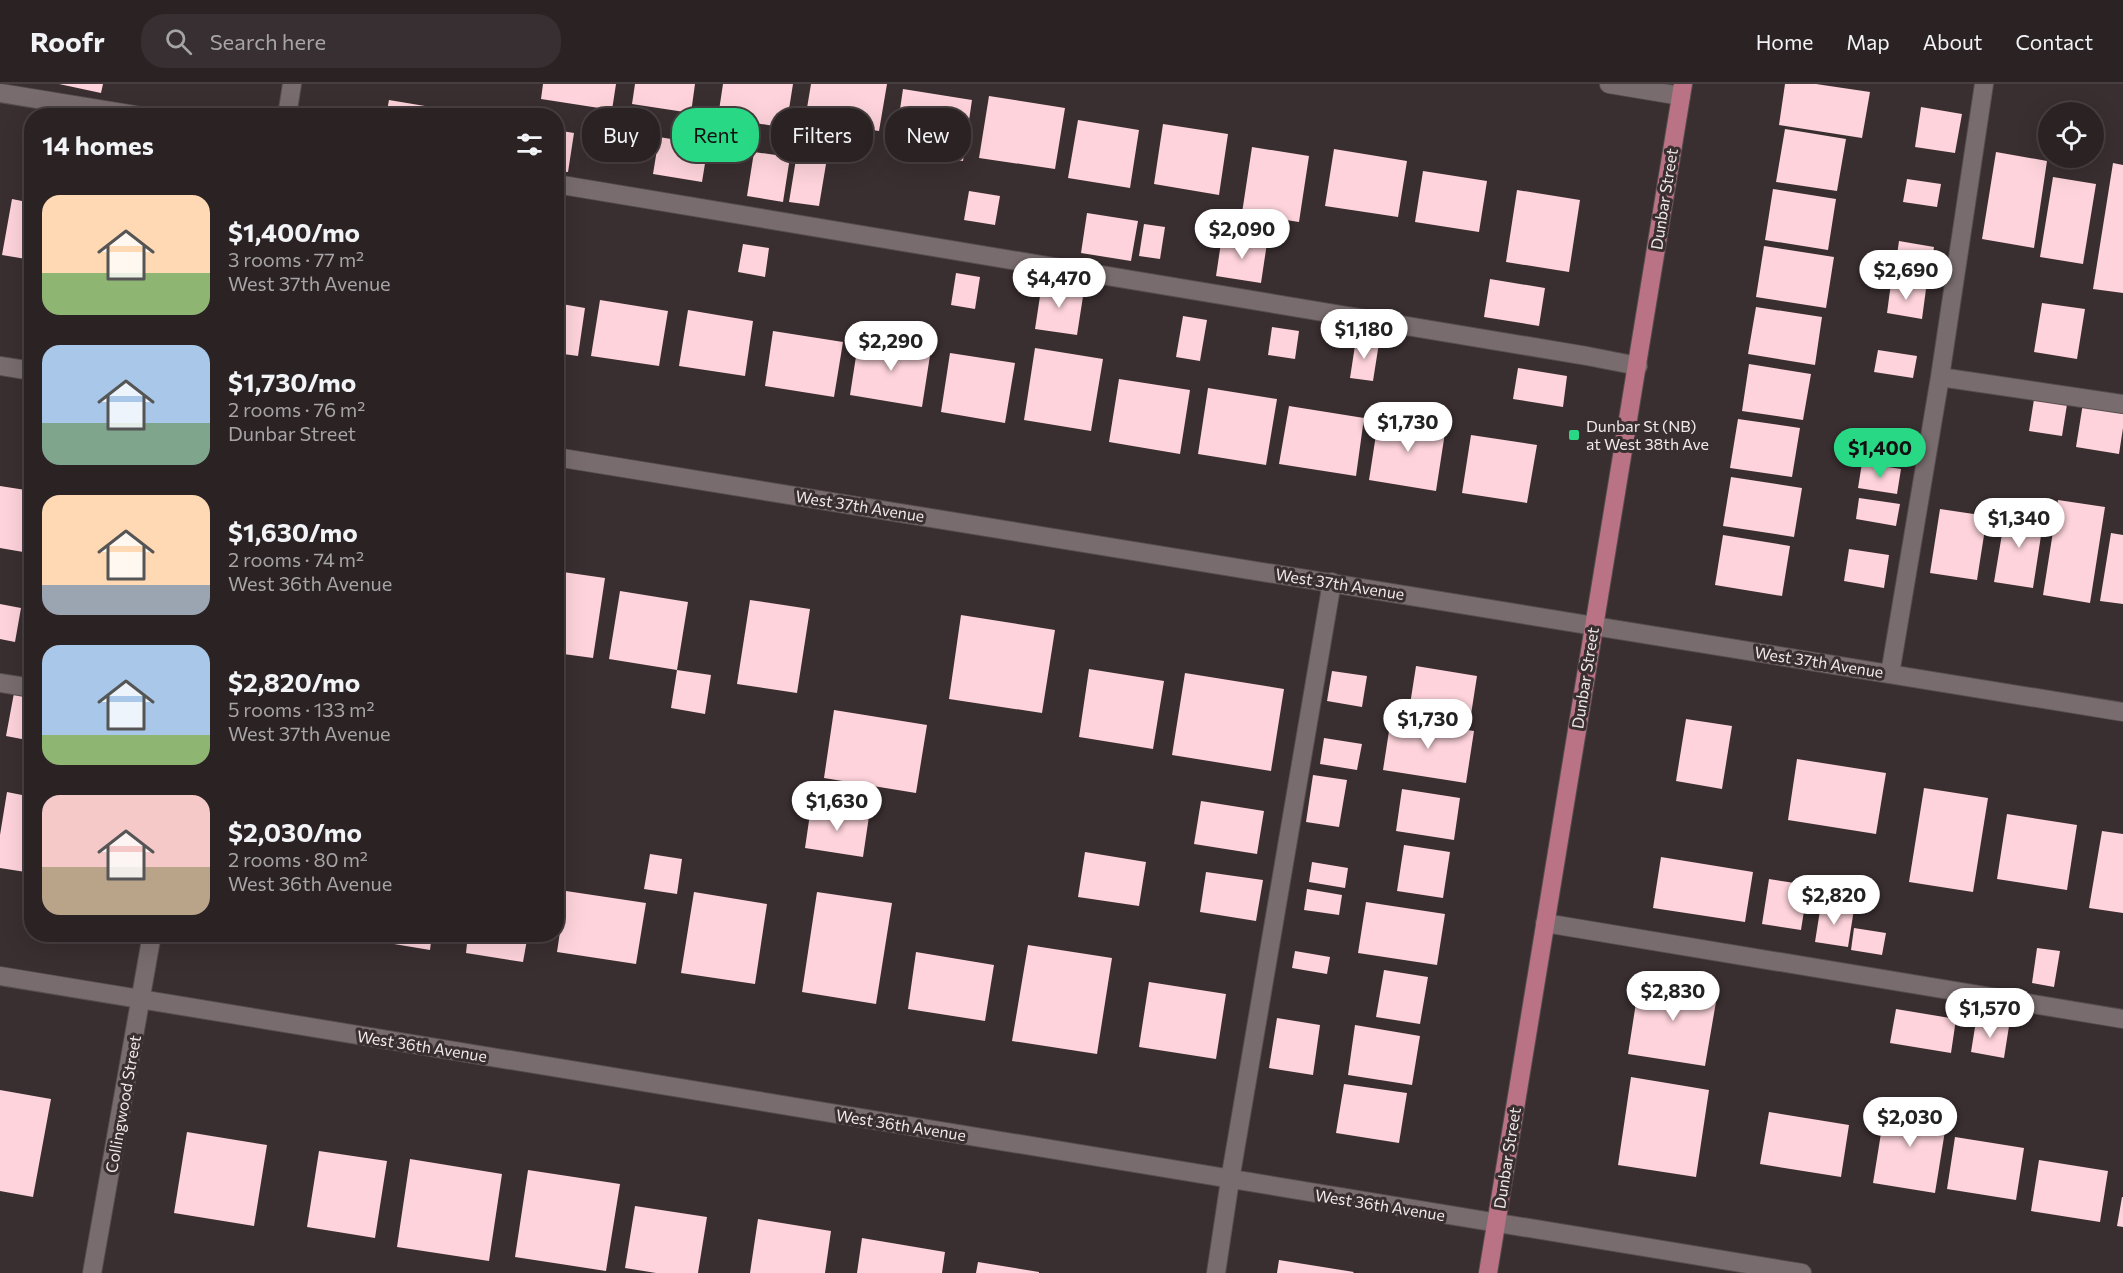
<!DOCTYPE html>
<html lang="en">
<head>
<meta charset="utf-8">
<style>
  body { margin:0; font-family:Commissioner,sans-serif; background:#372f31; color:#f1f3f6; height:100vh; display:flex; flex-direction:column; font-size:22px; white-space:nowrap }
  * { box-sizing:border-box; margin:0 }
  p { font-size:20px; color:#a6a4a6 }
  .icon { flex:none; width:33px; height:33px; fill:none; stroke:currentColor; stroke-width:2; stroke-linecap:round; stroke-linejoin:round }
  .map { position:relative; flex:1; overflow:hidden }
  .details { position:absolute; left:24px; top:24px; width:540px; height:834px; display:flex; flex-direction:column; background:#2b2224; border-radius:24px; box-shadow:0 6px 24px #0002,0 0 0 2px #473f41 }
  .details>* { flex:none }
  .guide { position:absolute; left:582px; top:24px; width:570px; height:54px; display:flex; gap:12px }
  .tools { position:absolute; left:2038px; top:18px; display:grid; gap:12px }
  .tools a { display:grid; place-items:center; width:66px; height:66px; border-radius:50%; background:#2b2224; box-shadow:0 6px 24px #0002,0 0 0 2px #473f41; font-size:30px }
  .price { position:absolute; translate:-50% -51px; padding:0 14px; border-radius:21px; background:#fff; color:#222; font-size:20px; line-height:39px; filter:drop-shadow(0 2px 3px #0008) }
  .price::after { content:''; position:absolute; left:50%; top:36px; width:18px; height:14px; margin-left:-9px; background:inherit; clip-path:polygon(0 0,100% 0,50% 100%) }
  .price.active { background:#29d885; color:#111 }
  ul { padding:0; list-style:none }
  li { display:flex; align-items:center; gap:18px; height:150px; padding:0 18px }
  li span { display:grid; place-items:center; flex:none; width:168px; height:120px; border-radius:18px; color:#555 }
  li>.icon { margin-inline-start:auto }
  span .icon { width:72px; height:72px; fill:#fffc; stroke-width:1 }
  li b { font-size:26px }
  h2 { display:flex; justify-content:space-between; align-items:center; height:72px; padding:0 18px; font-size:26px }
  .pill { padding:0 21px; border-radius:24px; background:#2b2224; box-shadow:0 6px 24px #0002,0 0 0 2px #473f41; font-size:21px; line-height:54px }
  .pill.active { background:#29d885; color:#111 }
  header { display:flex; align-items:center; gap:36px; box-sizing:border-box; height:84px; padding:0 30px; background:#2b2224; border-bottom:2px solid #473f41 }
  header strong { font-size:28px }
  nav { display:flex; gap:33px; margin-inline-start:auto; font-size:21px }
  .search { width:420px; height:54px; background:#372f31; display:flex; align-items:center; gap:15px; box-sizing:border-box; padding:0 21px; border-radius:24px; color:#a6a4a6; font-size:22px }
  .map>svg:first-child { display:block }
  .building { fill:#fed3db }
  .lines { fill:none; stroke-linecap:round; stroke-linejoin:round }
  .minor-casing { stroke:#564d4f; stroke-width:20 }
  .major-casing { stroke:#564d4f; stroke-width:20 }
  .minor { stroke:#796c6e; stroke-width:18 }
  .major { stroke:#ba7384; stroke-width:18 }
  .poi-dot { fill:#29d885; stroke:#392e30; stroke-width:2 }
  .labels { text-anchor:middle; stroke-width:6; stroke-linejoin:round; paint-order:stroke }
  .street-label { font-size:16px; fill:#f0e9ea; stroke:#392e30 }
  .poi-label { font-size:16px; fill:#f0e9ea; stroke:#392e30; text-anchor:start }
</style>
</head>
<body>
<header>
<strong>Roofr</strong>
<div class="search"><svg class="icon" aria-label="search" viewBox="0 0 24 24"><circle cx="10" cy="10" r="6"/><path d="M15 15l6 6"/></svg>Search here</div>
<nav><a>Home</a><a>Map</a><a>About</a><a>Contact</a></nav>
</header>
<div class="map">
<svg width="2123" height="1189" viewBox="0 0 2123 1189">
  <rect width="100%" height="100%" fill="#392e30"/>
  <path class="building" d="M 59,0 L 103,0 L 101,9 Z
    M 543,0 L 616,0 L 612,26 L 541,15 Z
    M 635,0 L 695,0 L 691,29 L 632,20 Z
    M 723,0 L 793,0 L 786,44 L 718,33 Z
    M 811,0 L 887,0 L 879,47 L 805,36 Z
    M 1785,0 L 1816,0 L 1870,8 L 1862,54 L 1779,41 Z
    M 903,5 L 972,16 L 963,77 L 894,66 Z
    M 989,12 L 1065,24 L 1055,85 L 979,74 Z
    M 389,16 L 443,25 L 442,32 L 386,32 Z
    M 451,22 L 494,28 L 494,32 L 450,32 Z
    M 1921,23 L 1962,30 L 1955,69 L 1915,63 Z
    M 1078,36 L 1139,46 L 1130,104 L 1068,94 Z
    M 1163,40 L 1228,50 L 1219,111 L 1154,100 Z
    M 1785,45 L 1846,55 L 1837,107 L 1776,98 Z
    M 556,46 L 574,49 L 568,88 L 556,87 Z
    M 659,53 L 708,61 L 702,98 L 653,90 Z
    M 1252,63 L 1309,72 L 1299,138 L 1242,129 Z
    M 1334,65 L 1407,77 L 1398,133 L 1325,122 Z
    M 754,68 L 790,73 L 783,118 L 747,112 Z
    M 1996,68 L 2047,77 L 2034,164 L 1982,155 Z
    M 797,69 L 827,74 L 819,122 L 789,118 Z
    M 2113,79 L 2123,81 L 2123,209 L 2093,205 Z
    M 1423,87 L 1487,97 L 1479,148 L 1415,138 Z
    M 2053,93 L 2096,100 L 2083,180 L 2040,173 Z
    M 1907,95 L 1941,100 L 1937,123 L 1903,118 Z
    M 1773,105 L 1836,115 L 1828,166 L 1765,156 Z
    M 1517,106 L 1580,116 L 1569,188 L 1506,178 Z
    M 969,107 L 1000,112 L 995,141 L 964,136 Z
    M 12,115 L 32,119 L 32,176 L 2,171 Z
    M 1087,129 L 1138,137 L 1131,177 L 1081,169 Z
    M 1144,140 L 1165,143 L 1160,175 L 1139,172 Z
    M 1222,152 L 1267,159 L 1261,199 L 1216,192 Z
    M 1899,157 L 1934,163 L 1931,183 L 1896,178 Z
    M 743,160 L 769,164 L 765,193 L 738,188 Z
    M 1764,162 L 1834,173 L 1826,224 L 1756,213 Z
    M 956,189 L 980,193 L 975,225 L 951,221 Z
    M 1490,195 L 1545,204 L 1539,242 L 1484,233 Z
    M 1042,199 L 1084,206 L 1077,251 L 1035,245 Z
    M 1891,199 L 1926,205 L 1922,235 L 1887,229 Z
    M 600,216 L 668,227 L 659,282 L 591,272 Z
    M 556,219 L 585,224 L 578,272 L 556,269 Z
    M 2042,219 L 2085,225 L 2077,275 L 2034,268 Z
    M 1756,223 L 1822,233 L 1815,281 L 1748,270 Z
    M 688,226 L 753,237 L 745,292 L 679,282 Z
    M 1183,232 L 1207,236 L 1200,277 L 1176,273 Z
    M 1272,243 L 1299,247 L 1295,275 L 1268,271 Z
    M 773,247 L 843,258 L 834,313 L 765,302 Z
    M 859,253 L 931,265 L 922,323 L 850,311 Z
    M 1356,255 L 1379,259 L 1373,297 L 1350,294 Z
    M 1035,264 L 1103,275 L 1091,347 L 1024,336 Z
    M 1878,266 L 1917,272 L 1913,294 L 1874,288 Z
    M 950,269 L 1015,279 L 1005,339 L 941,328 Z
    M 1749,280 L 1811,290 L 1803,336 L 1742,327 Z
    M 1518,284 L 1567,292 L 1563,323 L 1513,315 Z
    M 1119,295 L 1190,306 L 1180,370 L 1109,358 Z
    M 1208,304 L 1277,315 L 1266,381 L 1198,370 Z
    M 2035,309 L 2068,314 L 2062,352 L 2029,347 Z
    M 2083,319 L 2123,325 L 2123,344 L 2119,370 L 2076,363 Z
    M 1289,322 L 1364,334 L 1356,392 L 1279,380 Z
    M 1379,331 L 1446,342 L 1436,407 L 1369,396 Z
    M 1738,335 L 1800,344 L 1792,393 L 1730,384 Z
    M 1471,351 L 1537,361 L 1527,419 L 1462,409 Z
    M 1862,379 L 1901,385 L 1897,410 L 1858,404 Z
    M 1731,393 L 1802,404 L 1794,453 L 1723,442 Z
    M 0,402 L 32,407 L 32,454 L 29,469 L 0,464 Z
    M 1859,414 L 1900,420 L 1896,442 L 1856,435 Z
    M 2058,416 L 2105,423 L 2090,519 L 2043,511 Z
    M 1940,425 L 1987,432 L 1977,496 L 1930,489 Z
    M 2006,426 L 2044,432 L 2033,504 L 1994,498 Z
    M 2111,449 L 2123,451 L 2123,520 L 2100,517 Z
    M 1723,451 L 1790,462 L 1782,512 L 1715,501 Z
    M 1849,465 L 1889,471 L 1884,504 L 1844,497 Z
    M 556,487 L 605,494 L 593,574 L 556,569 Z
    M 620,507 L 688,518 L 677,586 L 609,575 Z
    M 750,516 L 810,525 L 797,609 L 737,600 Z
    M 0,520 L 21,524 L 15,558 L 0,555 Z
    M 961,531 L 1055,546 L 1042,629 L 949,615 Z
    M 1416,582 L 1477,592 L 1470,637 L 1409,627 Z
    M 1089,585 L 1164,597 L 1153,665 L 1079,653 Z
    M 677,586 L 711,591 L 705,630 L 671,624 Z
    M 1332,587 L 1367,592 L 1362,623 L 1327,617 Z
    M 1185,589 L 1284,605 L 1271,687 L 1172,671 Z
    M 14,609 L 32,612 L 32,657 L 6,652 Z
    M 834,626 L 927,641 L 916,709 L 824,694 Z
    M 1391,634 L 1474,647 L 1466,699 L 1383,686 Z
    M 1686,635 L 1732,642 L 1722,705 L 1676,697 Z
    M 1324,654 L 1362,660 L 1357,686 L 1320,680 Z
    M 1797,675 L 1886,689 L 1876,750 L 1788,736 Z
    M 1313,691 L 1347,696 L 1339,743 L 1306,738 Z
    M 1924,704 L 1988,714 L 1973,808 L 1909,798 Z
    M 1402,705 L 1460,714 L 1454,756 L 1396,747 Z
    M 7,708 L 32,713 L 32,789 L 0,784 L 0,751 Z
    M 1201,717 L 1264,727 L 1257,770 L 1194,760 Z
    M 811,723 L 869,732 L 863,773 L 805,764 Z
    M 2007,730 L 2077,741 L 2067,806 L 1997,795 Z
    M 2102,747 L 2123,750 L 2123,829 L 2089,824 Z
    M 1404,761 L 1450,768 L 1443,814 L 1397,807 Z
    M 1085,768 L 1146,778 L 1139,822 L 1078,813 Z
    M 650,770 L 682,775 L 677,810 L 644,805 Z
    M 1661,773 L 1753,788 L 1745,838 L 1653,824 Z
    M 1312,778 L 1348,784 L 1345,804 L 1309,798 Z
    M 1206,788 L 1263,796 L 1256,837 L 1200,828 Z
    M 1769,795 L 1808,801 L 1801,846 L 1762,840 Z
    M 1307,805 L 1342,811 L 1339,831 L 1304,826 Z
    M 566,807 L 646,819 L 636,880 L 557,868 Z
    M 694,808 L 767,820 L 755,900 L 681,889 Z
    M 817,808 L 892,819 L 876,920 L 802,908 Z
    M 1366,818 L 1445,830 L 1437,881 L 1358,869 Z
    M 1821,820 L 1854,825 L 1848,863 L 1815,858 Z
    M 1854,844 L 1886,849 L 1882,871 L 1851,866 Z
    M 347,850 L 432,850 L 430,866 L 346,852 Z
    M 468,850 L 528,850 L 523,878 L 466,869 Z
    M 1028,861 L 1112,874 L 1097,970 L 1012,957 Z
    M 2037,864 L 2060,867 L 2054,903 L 2032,899 Z
    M 1295,867 L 1330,873 L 1327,890 L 1292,884 Z
    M 916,868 L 994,881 L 985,937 L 908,925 Z
    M 1384,886 L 1428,893 L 1420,940 L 1376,933 Z
    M 1640,893 L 1718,906 L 1705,982 L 1628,970 Z
    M 1149,898 L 1226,910 L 1216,975 L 1139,963 Z
    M 1896,925 L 1956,935 L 1951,969 L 1890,959 Z
    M 1277,934 L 1320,941 L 1313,991 L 1269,984 Z
    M 1976,937 L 2009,942 L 2004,974 L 1971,968 Z
    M 1355,941 L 1420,952 L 1412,1001 L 1348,991 Z
    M 1631,993 L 1709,1006 L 1696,1093 L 1618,1081 Z
    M 1344,1000 L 1407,1009 L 1399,1059 L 1336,1049 Z
    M 0,1006 L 51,1015 L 33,1113 L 0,1107 Z
    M 1886,1018 L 1948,1028 L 1935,1109 L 1873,1099 Z
    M 1769,1028 L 1849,1041 L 1841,1093 L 1760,1080 Z
    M 187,1048 L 267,1061 L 254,1142 L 174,1129 Z
    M 1955,1053 L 2024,1064 L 2016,1116 L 1947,1105 Z
    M 319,1067 L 387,1077 L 375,1154 L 307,1143 Z
    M 410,1075 L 502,1090 L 489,1177 L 397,1163 Z
    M 2039,1076 L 2108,1087 L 2100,1138 L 2031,1127 Z
    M 528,1086 L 620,1100 L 606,1187 L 515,1173 Z
    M 2122,1113 L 2123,1113 L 2123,1143 L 2117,1142 Z
    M 635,1122 L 707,1133 L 698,1189 L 656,1189 L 625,1184 Z
    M 758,1135 L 831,1147 L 825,1189 L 750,1189 Z
    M 862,1154 L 945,1168 L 942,1189 L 857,1189 Z
    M 1279,1176 L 1354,1188 L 1353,1189 L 1277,1189 Z
    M 978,1178 L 1039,1188 L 1039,1189 L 976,1189 Z"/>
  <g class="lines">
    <defs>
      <path id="minor" d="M 1609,0 L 1681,12
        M 0,9 L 141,32
        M 287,32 L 292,0
        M 556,100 L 1587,272 L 1638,282
        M 0,282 L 32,287
        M 1940,293 L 2123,320
        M 556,373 L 2123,628
        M 1890,590 L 1940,293 L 1984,0
        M 0,599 L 32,604
        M 1545,839 L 2123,935
        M 0,892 L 1802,1189
        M 92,1189 L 152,850
        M 1216,1189 L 1230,1096 L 1332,498"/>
      <path id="major" d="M 1488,1189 L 1683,0"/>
    </defs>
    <use href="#minor" class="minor-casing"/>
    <use href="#major" class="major-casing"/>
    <use href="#minor" class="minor"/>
    <use href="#major" class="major"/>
  </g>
  <rect class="poi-dot" x="1568" y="345" width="12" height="12" rx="3"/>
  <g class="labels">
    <g class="street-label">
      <text transform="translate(1664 115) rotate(-81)" y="6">Dunbar Street</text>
      <text transform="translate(860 422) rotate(9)" y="6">West 37th Avenue</text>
      <text transform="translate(1340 500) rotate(9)" y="6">West 37th Avenue</text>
      <text transform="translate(1819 578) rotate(9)" y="6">West 37th Avenue</text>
      <text transform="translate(1585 594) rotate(-81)" y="6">Dunbar Street</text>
      <text transform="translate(422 962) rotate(9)" y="6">West 36th Avenue</text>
      <text transform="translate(123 1020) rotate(-80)" y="6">Collingwood Street</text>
      <text transform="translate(901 1041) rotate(9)" y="6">West 36th Avenue</text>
      <text transform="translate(1507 1074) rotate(-81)" y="6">Dunbar Street</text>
      <text transform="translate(1380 1121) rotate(9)" y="6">West 36th Avenue</text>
    </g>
    <g class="poi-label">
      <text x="1586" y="348">Dunbar St (NB)<tspan x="1586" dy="18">at West 38th Ave</tspan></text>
    </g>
  </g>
</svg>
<div class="tools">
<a><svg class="icon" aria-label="locate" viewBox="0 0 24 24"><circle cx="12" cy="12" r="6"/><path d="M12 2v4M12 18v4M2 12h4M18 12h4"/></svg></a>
</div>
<b class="price" style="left:1242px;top:176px">$2,090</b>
<b class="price" style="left:1906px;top:217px">$2,690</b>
<b class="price" style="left:1059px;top:225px">$4,470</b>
<b class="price" style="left:1364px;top:276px">$1,180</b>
<b class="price" style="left:891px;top:288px">$2,290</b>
<b class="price" style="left:1408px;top:369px">$1,730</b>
<b class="price active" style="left:1880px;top:395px">$1,400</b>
<b class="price" style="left:2019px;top:465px">$1,340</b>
<b class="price" style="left:1428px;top:666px">$1,730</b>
<b class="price" style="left:837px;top:748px">$1,630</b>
<b class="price" style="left:1834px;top:842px">$2,820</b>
<b class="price" style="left:1673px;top:938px">$2,830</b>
<b class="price" style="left:1990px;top:955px">$1,570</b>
<b class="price" style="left:1910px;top:1064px">$2,030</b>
<div class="guide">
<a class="pill">Buy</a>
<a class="pill active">Rent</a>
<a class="pill">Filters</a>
<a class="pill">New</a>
</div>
<section class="details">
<h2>14 homes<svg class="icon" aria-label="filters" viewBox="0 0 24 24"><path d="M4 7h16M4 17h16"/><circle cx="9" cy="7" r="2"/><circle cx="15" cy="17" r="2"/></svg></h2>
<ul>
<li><span style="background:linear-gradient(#ffd9b3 65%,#8fb573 0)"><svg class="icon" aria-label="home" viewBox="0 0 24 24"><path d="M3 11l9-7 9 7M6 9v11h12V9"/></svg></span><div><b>$1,400/mo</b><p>3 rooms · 77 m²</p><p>West 37th Avenue</p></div></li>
<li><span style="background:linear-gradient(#a9c7e8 65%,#7fa58c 0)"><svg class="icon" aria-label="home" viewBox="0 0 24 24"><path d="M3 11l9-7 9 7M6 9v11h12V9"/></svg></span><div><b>$1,730/mo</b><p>2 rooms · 76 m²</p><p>Dunbar Street</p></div></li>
<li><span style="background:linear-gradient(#ffd9b3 75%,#9aa5b1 0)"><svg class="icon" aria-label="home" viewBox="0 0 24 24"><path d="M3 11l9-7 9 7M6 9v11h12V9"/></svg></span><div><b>$1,630/mo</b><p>2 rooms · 74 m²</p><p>West 36th Avenue</p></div></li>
<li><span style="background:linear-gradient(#a9c7e8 75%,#8fb573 0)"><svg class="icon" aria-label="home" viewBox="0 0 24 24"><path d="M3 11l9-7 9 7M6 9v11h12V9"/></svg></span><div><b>$2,820/mo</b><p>5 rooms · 133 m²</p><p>West 37th Avenue</p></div></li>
<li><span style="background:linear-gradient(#f6c9c9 60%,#b9a48a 0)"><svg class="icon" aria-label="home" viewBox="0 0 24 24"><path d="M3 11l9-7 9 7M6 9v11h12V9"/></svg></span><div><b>$2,030/mo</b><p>2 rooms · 80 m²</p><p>West 36th Avenue</p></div></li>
</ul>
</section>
</div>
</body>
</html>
